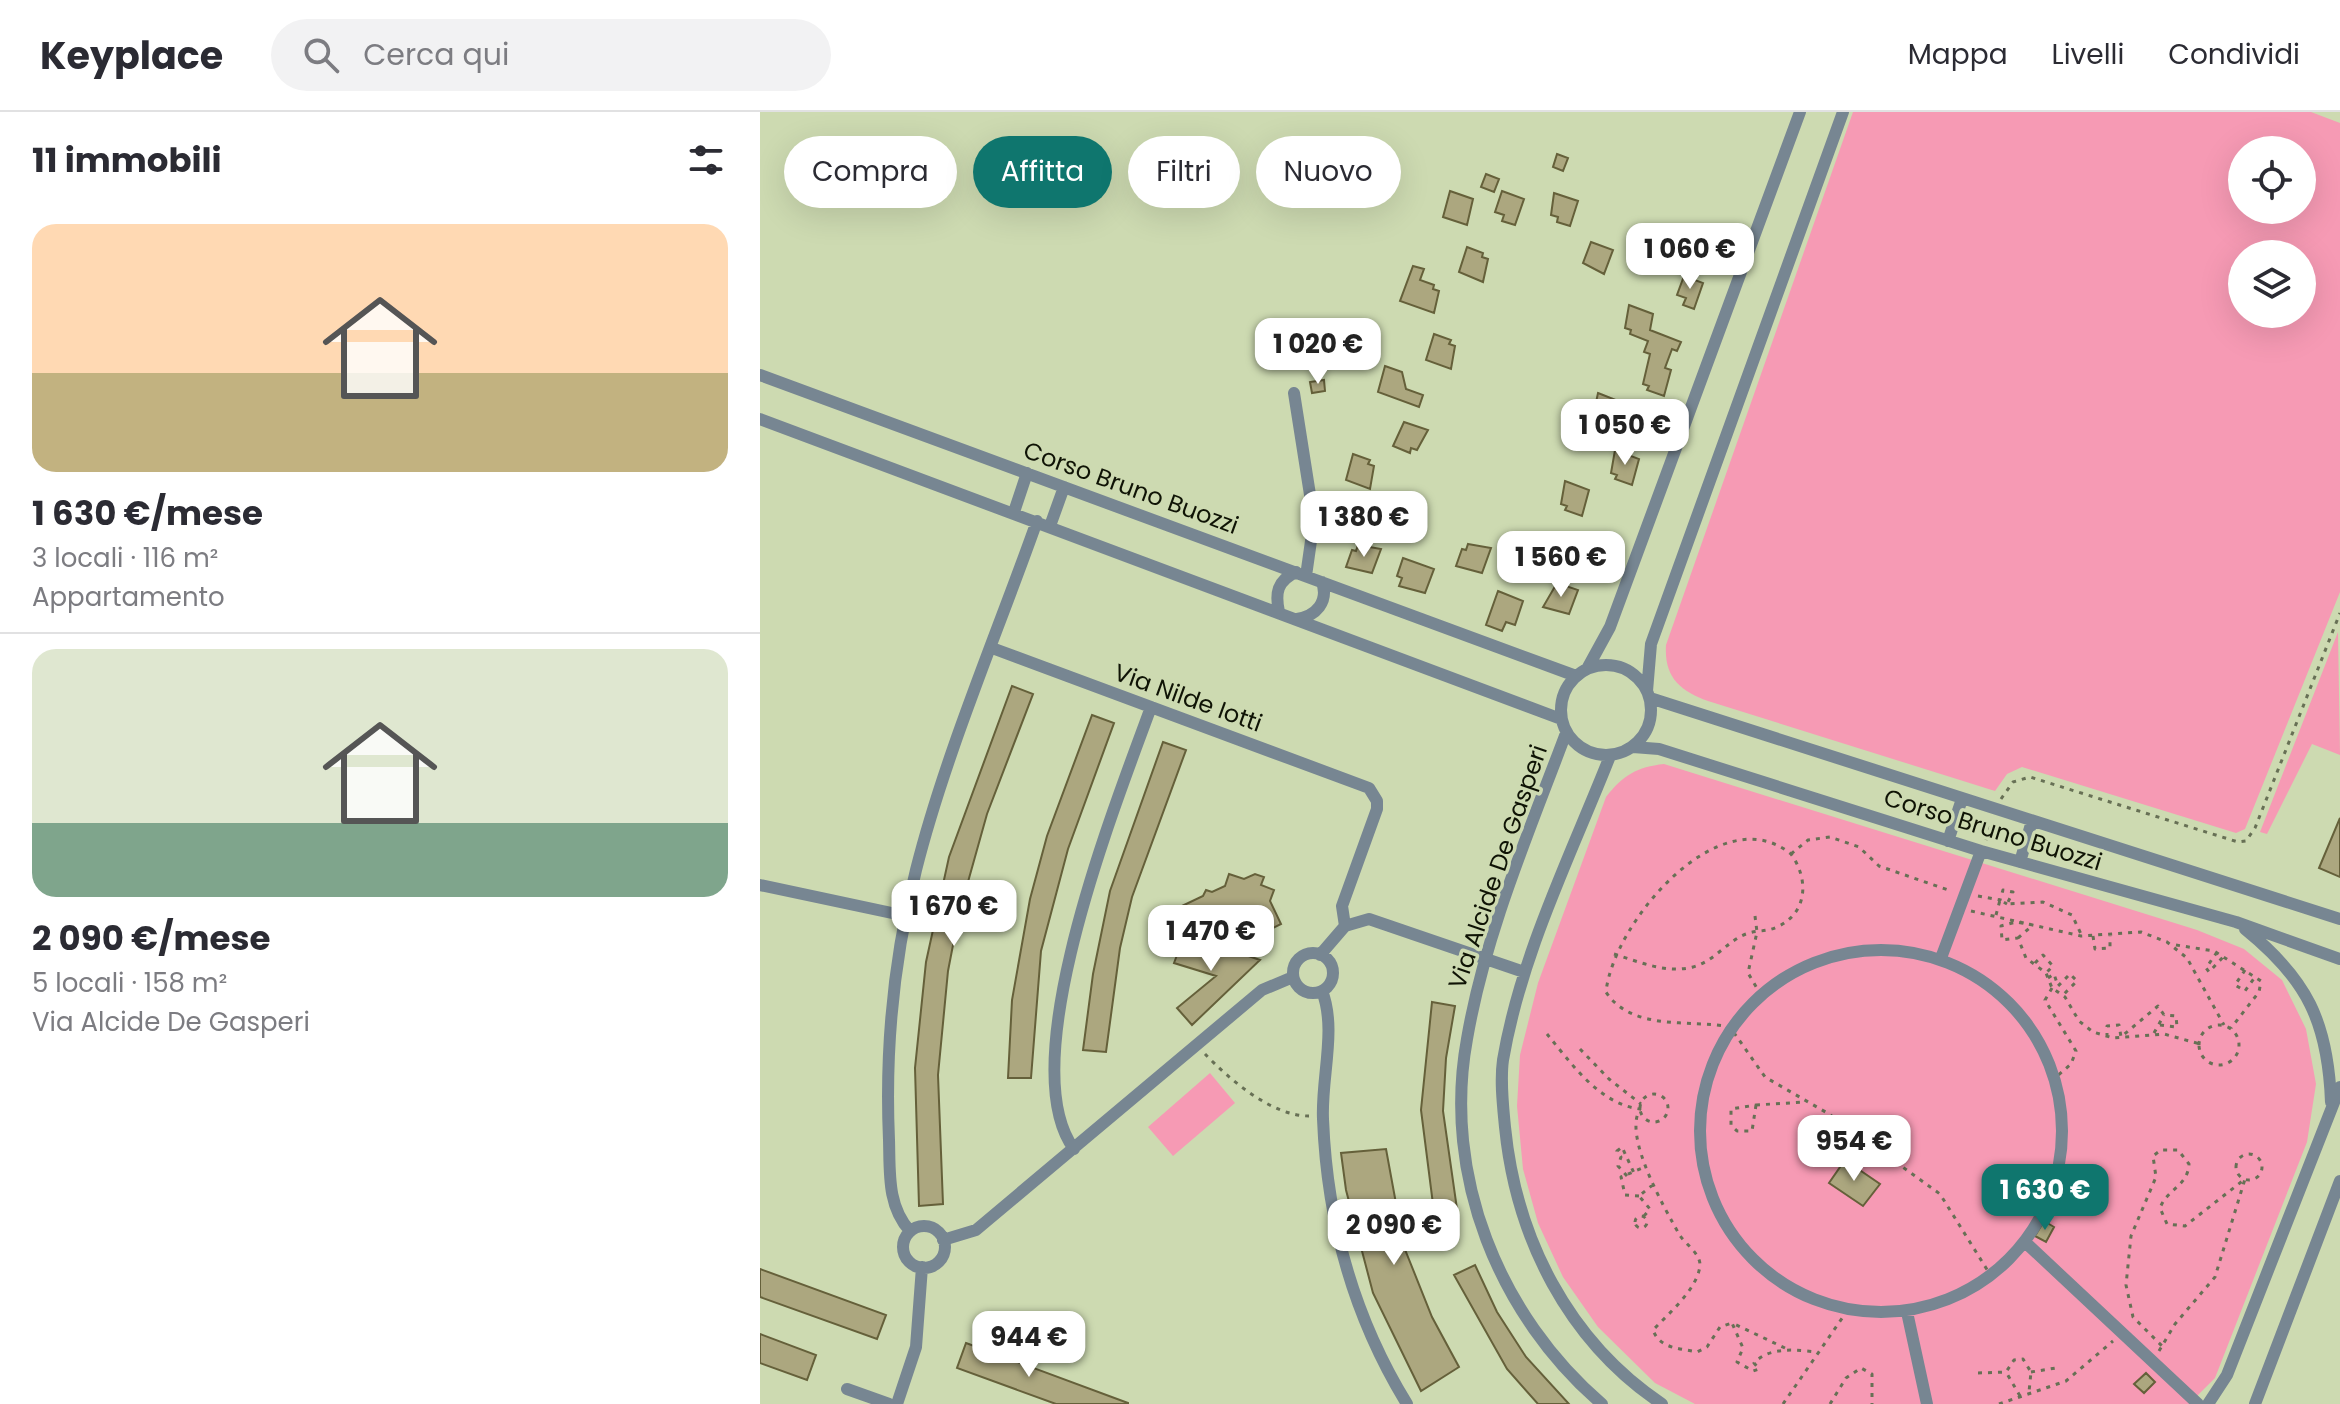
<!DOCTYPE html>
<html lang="it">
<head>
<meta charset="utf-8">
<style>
  body { margin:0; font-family:Poppins,sans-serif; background:#f2f2f3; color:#2b2b33; height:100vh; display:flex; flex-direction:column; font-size:30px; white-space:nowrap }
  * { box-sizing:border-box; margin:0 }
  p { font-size:26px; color:#7c7c81 }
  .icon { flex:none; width:44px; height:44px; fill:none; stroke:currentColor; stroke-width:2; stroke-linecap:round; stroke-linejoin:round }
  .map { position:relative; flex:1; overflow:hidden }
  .drawer { display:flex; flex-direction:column; background:#fff; width:760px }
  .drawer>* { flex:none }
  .banner { position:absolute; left:24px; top:24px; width:760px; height:72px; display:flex; gap:16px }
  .tools { position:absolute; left:1468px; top:24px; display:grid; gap:16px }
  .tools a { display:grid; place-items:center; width:88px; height:88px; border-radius:50%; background:#fff; box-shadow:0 8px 32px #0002; font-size:40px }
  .price { position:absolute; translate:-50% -68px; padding:0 18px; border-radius:16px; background:#fff; color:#222; font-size:26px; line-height:52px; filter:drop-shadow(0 2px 4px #0008) }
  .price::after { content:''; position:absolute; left:50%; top:48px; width:24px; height:18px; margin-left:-12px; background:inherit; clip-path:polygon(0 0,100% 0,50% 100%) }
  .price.on { background:#0f766e; color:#fff }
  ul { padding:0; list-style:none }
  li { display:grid; align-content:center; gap:16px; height:424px; padding:0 32px }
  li+li { border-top:2px solid #e1e1e2 }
  li span { display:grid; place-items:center; height:248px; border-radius:24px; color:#555 }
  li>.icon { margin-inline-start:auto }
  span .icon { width:144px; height:144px; fill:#fffc; stroke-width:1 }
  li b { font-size:34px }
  h2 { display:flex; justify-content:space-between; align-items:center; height:96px; padding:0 32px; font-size:34px }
  .pill { padding:0 28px; border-radius:36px; background:#fff; box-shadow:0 8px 32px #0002; font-size:28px; line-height:72px }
  .pill.on { background:#0f766e; color:#fff }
  header { display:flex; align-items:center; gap:48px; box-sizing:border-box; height:112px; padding:0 40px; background:#fff; border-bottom:2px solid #e1e1e2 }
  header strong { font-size:38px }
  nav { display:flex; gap:44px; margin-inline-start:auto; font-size:28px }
  .search { width:560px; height:72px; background:#f2f2f3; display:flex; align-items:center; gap:20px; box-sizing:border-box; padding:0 28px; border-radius:44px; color:#7c7c81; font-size:30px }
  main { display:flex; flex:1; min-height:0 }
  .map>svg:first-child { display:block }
  .green { fill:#f69ab4; fill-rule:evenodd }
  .building { fill:#aca77f; stroke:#65603a; stroke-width:2 }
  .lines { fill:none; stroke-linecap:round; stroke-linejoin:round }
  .path { stroke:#677055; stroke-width:3; stroke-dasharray:4 6; stroke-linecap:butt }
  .street { stroke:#778692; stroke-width:12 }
  .labels { text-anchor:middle; stroke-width:7; stroke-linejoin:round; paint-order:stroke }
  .street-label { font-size:24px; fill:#0f1305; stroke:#cddab1 }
</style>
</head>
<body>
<header>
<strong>Keyplace</strong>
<div class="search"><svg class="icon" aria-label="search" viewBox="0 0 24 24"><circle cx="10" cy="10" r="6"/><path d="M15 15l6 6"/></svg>Cerca qui</div>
<nav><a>Mappa</a><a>Livelli</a><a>Condividi</a></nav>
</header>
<main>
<section class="drawer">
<h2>11 immobili<svg class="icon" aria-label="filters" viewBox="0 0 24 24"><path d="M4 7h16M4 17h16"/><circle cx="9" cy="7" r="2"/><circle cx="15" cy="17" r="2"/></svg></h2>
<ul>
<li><span style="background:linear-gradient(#ffd9b3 60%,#c2b280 0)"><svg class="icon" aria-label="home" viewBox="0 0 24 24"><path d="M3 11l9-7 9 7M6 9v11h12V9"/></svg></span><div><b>1 630 €/mese</b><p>3 locali · 116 m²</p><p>Appartamento</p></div></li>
<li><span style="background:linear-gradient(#dfe7d0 70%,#7fa58c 0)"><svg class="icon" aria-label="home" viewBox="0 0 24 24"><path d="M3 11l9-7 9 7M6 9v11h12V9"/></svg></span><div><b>2 090 €/mese</b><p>5 locali · 158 m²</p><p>Via Alcide De Gasperi</p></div></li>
</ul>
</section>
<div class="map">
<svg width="1580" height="1292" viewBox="0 0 1580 1292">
  <rect width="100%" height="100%" fill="#cddab1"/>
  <path class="green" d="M 1093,0 L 1551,0 L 1580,11 L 1580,480 L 1485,717 L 1476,721 L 1262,655 L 1247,662 L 1235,679 L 948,589 C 920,579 904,565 906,533 ZM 1542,38 L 1542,98 L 1482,98 L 1482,38 ZM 1542,142 L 1542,202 L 1482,202 L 1482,142 Z
    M 1578,520 L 1580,643 L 1552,632 L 1507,722 L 1500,720 Z
    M 904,652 L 1437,818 L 1484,837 L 1522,868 L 1546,917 L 1556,972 L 1547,1030 L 1455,1266 L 1429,1292 L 935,1292 L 895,1271 L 838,1215 L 803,1165 L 778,1111 L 763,1057 L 757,994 L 760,943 L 778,871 L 846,685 C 863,663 877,655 904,652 Z
    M 450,961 L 475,991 L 413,1044 L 388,1015 Z"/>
  <path class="building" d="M 797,42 L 808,46 L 803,59 L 793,55 Z
    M 726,62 L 739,67 L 734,80 L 721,75 Z
    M 690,79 L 713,87 L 707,113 L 683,105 Z
    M 742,79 L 764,87 L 755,113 L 742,109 L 744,103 L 735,100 Z
    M 794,81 L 818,89 L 810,114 L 797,110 L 798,105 L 791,103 Z
    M 897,117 L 914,122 L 903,147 L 879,139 L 883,126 L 887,127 L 889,119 L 895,121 Z
    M 831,130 L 853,138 L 844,162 L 823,151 Z
    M 707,135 L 723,141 L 722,145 L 728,147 L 723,170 L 699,160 Z
    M 653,154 L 664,157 L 660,168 L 674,173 L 673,177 L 679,179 L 674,201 L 640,189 Z
    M 924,164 L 943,171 L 934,197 L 923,193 L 926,186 L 917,183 Z
    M 869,193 L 893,202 L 890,218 L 921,230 L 917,239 L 912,237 L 905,256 L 911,258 L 904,284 L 887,278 L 889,274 L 883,272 L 890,242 L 884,240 L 888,229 L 870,222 L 871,218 L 865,216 Z
    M 674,222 L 691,228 L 689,232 L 695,234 L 691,257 L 666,248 Z
    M 625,254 L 642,260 L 646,277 L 663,283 L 659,295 L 618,280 Z
    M 564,268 L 565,279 L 552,281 L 550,270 Z
    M 838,281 L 861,290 L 854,316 L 838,310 L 839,306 L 833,304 Z
    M 644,310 L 668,318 L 657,338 L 651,336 L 650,341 L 633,334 Z
    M 855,338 L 879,347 L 872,373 L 855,367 L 857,363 L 851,361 Z
    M 593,342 L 610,348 L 608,352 L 614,354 L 610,377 L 586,368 Z
    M 805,369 L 829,378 L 822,404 L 805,398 L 807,394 L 801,392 Z
    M 823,427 L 846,436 L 839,462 L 813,452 Z
    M 708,432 L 731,436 L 722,461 L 696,454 L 702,437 L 706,438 Z
    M 598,433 L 621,437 L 612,461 L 586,455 L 592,438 L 596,439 Z
    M 643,446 L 674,457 L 665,481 L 639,474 L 642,466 L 637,464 Z
    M 797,471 L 818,478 L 809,502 L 783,495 Z
    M 738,479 L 763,489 L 755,513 L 746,510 L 742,519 L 726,513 Z
    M 252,574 L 273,582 L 227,702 L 199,802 L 188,859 L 178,963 L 183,1092 L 159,1094 L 155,956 L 166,850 L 189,745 Z
    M 332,603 L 354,611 L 308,737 L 281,839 L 271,966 L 248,966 L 252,888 L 270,787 L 287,724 Z
    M 403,630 L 426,638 L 372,785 L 360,836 L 346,940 L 323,938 L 333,862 L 350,779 Z
    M 1580,706 L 1580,765 L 1559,756 Z
    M 469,762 L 484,767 L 495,762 L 504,765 L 501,773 L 514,778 L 510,789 L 521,812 L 505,820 L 507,826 L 491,821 L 485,824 L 482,818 L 424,793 L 443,784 L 446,778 L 452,780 L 465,774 Z
    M 425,822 L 500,848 L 432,913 L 417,896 L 456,864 L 414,851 Z
    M 672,890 L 695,894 L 686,946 L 683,999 L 698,1104 L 675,1108 L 661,998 Z
    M 626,1037 L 644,1135 L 672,1205 L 699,1255 L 661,1279 L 613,1181 L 586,1078 L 581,1041 Z
    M 1085,1048 L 1120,1072 L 1103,1094 L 1069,1071 Z
    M 1284,1109 L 1294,1115 L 1286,1130 L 1275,1124 Z
    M 715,1153 L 737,1200 L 766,1245 L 809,1292 L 778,1292 L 747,1257 L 694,1163 Z
    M 0,1157 L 126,1203 L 117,1227 L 0,1185 Z
    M 0,1222 L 56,1243 L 47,1268 L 0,1251 Z
    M 206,1231 L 368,1291 L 368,1292 L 296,1292 L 197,1256 Z
    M 1386,1261 L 1395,1270 L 1384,1281 L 1374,1272 Z"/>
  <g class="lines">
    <path class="path" d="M 1241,687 L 1253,670 L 1270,665 L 1478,730 L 1486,729 L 1495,716 L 1580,501
      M 1226,728 L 1232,709
      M 1031,742 L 1048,728 L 1070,725 L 1099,735 L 1119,754 L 1191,779
      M 1218,784 L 1240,788 L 1243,778 L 1253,780 L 1247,792 L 1283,790 L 1312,803 L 1321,822
      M 1211,799 L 1321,824 L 1381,820 L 1407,830 L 1427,846 L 1464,913
      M 1236,803 L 1240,788 L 1247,792
      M 995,804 L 997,820 L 988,861 L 1001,883
      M 1333,824 L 1335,837 L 1350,836 L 1350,824
      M 1258,826 L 1273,813 L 1256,810 L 1241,814 L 1242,828 L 1258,826 L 1266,846 L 1286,861 L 1292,876 L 1305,885 L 1319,909 L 1333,920 L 1353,926 L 1404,922 L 1440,932
      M 1416,833 L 1454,839 L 1501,869 L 1499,880 L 1471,916
      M 1457,840 L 1446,856 L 1449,860 L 1464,844
      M 854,842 C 880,850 906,862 933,855 C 955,849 967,829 986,822 C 996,818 1007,820 1017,815 C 1048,801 1049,767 1031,742 C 960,684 853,811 846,880 C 872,920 931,907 970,915 L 1005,965 L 1069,1002 L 1180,1082 L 1231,1164
      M 1275,851 L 1283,843 L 1293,854 L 1286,861
      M 1485,858 L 1475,873 L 1485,879 L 1495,865
      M 1288,866 L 1294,862 L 1298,874 L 1310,862 L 1317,869 L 1303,883
      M 1292,876 L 1285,888 L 1316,939 L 1311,952 L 1295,966
      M1439 933a20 20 0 1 1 40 0a20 20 0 1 1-40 0Z
      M 1400,913 L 1417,915 L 1416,904 L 1404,903
      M 1394,921 L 1404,903
      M 787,922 C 811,951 839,992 880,997 C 863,1024 904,1095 919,1122 C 925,1132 940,1141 940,1153 C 938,1177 908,1202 893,1218 C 900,1237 919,1236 937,1240 L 947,1235 L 960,1215 L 972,1211
      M 1347,925 L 1347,914 L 1359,913 L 1361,925 L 1398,894 L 1404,903
      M 820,937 L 849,967 L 881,992
      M 445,942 C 470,968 512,1004 549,1004
      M880 996a14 14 0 1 1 28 0a14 14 0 1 1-28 0Z
      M 996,993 L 992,1019 L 977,1019 L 971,1013 L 971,997 Z
      M 996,993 L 1044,990
      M1476 1055a13 13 0 1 1 26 0a13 13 0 1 1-26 0Z
      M 867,1064 L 858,1054 L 861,1045 L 857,1039 L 862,1035 L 874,1061
      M 879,1084 L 865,1083 L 861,1065 L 887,1054
      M 884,1104 L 890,1097 L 879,1084 L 895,1071
      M875 1110a6 6 0 1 1 12 0a6 6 0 1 1-12 0Z
      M 1025,1236 L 972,1211 L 983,1236 L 977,1250 L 993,1259 L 999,1257 L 994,1251 C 1010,1234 1037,1238 1057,1240
      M 1399,1239 L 1415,1212 L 1455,1165 L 1485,1067 L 1425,1114 L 1407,1112 L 1400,1096 C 1407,1077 1428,1074 1429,1052 L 1418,1038 L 1401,1038 L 1393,1044 L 1396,1065 L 1371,1124 L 1366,1173 L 1373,1205 L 1402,1234
      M 1271,1260 L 1296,1256
      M 1218,1261 L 1246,1260
      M 1260,1284 L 1246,1260 L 1254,1248 L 1263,1247 L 1271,1260 L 1269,1280
      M 1023,1292 L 1087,1199
      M 1070,1292 L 1086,1266 L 1101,1256 L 1112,1262 L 1112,1292
      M 1239,1292 L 1306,1269 L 1353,1229"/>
    <path class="street" d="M 0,263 L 816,564
      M 534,281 L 554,408 L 546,464
      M 0,307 L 801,607
      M 254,400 L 267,361
      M 290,414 L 304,375
      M 519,500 C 515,481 517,469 536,460
      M 537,507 C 556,504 569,490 562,470
      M 232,536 L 609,676 L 617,689 L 617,697 L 582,794 L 585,814
      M801 598a45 45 0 1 1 90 0a45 45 0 1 1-90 0Z
      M 827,557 L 850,515 L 1040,0
      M 887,579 L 891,532 L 1083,0
      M 890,586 L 1580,807
      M 806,621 C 769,720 725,822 707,927 C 682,1063 739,1204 842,1292
      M 873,635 L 899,637 L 1221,739 L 1476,810 L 1580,847
      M 850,644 C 811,743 761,842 743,948 C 740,969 743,994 745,1015 C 756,1126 808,1229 902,1292
      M 1188,729 L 1202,687
      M 1260,750 L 1272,709
      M 0,773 L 146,804
      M 1485,817 C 1547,867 1568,910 1571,990
      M940 1019a181 181 0 1 1 362 0a181 181 0 1 1-362 0Z
      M533 861a20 20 0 1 1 40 0a20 20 0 1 1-40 0Z
      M 560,843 L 585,814 L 609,807 L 764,860
      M 1181,846 L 1221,739
      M 562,879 C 577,917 561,966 563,1007 C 567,1110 593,1204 647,1292
      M 314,1037 C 251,952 357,689 391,595
      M143 1135a21 21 0 1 1 42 0a21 21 0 1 1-42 0Z
      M 150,1119 C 127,1094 130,1060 129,1028 C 125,938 134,845 156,758 C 185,643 237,522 277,409
      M 183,1128 L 216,1118 L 502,878 L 533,865
      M 1265,1130 L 1438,1292
      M 1147,1200 L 1167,1292
      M 87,1277 L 129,1292
      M 137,1292 L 156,1235 L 162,1155
      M 1448,1292 L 1467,1263 L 1580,975
      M 1495,1292 L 1580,1069"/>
  </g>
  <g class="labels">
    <g class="street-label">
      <text transform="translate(371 376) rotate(20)" y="8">Corso Bruno Buozzi</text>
      <text transform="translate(428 586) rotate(20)" y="8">Via Nilde Iotti</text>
      <text transform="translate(1233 718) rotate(17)" y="8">Corso Bruno Buozzi</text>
      <text transform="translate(738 755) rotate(-71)" y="8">Via Alcide De Gasperi</text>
    </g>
  </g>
</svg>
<div class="tools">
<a><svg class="icon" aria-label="locate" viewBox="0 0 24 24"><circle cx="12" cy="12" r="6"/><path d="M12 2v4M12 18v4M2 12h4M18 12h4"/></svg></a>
<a><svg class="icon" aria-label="layers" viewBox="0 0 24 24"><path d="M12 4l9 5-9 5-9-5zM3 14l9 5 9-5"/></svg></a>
</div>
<b class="price" style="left:930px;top:179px">1 060 €</b>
<b class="price" style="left:558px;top:274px">1 020 €</b>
<b class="price" style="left:865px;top:355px">1 050 €</b>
<b class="price" style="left:604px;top:447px">1 380 €</b>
<b class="price" style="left:801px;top:487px">1 560 €</b>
<b class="price" style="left:194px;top:836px">1 670 €</b>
<b class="price" style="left:451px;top:861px">1 470 €</b>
<b class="price" style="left:1094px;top:1071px">954 €</b>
<b class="price on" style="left:1285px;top:1120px">1 630 €</b>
<b class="price" style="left:634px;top:1155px">2 090 €</b>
<b class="price" style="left:269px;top:1267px">944 €</b>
<div class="banner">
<a class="pill">Compra</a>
<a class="pill on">Affitta</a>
<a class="pill">Filtri</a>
<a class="pill">Nuovo</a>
</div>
</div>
</main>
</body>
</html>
